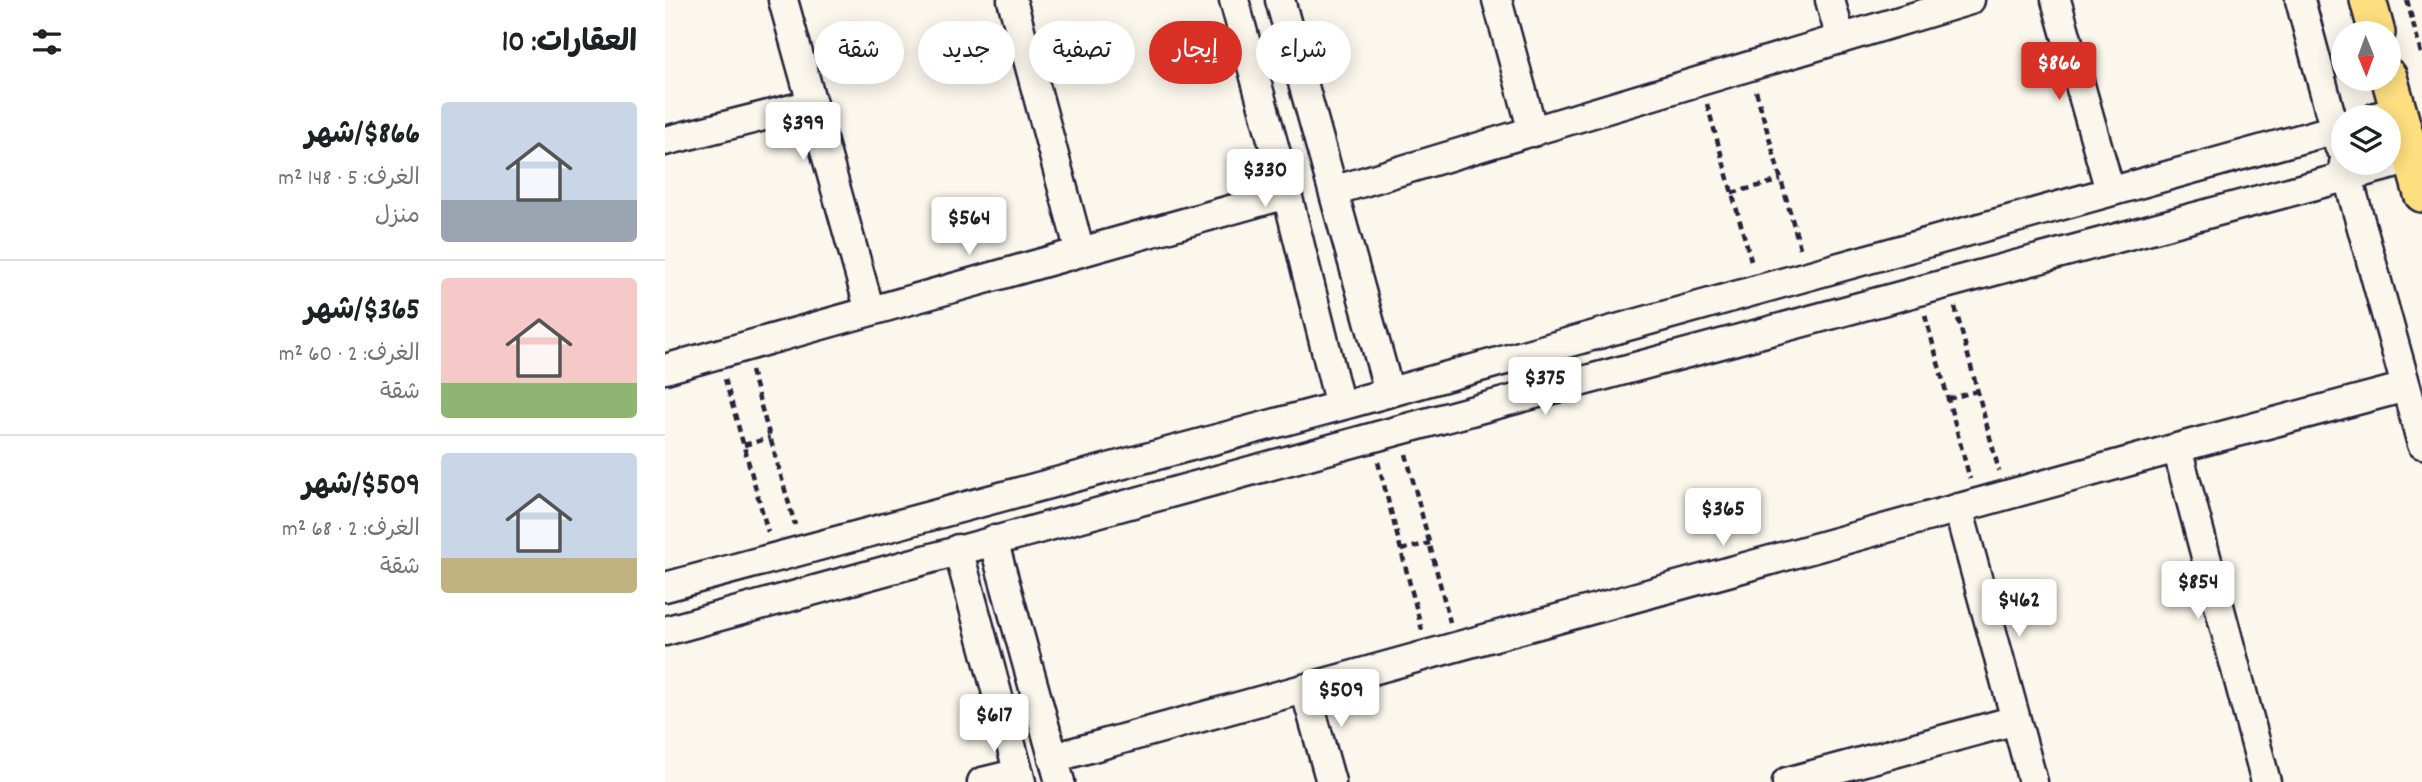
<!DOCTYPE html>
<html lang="ar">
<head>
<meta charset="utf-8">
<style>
  body { margin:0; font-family:Dekko,"Playpen Sans Arabic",sans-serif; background:#f6f6f6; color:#202124; direction:rtl; height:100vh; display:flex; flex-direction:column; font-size:26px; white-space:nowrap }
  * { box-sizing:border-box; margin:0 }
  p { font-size:23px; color:#757577 }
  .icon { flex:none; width:38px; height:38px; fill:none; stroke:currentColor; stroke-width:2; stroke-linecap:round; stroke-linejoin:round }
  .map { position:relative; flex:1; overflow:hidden; direction:ltr }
  .side { display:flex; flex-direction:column; background:#fff; width:665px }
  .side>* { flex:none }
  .guide { position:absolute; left:21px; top:21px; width:665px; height:63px; direction:rtl; display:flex; gap:14px }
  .needle { width:46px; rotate:179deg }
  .tools { position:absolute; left:1666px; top:21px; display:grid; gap:14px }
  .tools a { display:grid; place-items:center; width:70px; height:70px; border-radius:50%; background:#fff; box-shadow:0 4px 18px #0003; font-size:35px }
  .price { position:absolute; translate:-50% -60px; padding:0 16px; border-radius:7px; background:#fff; color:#222; font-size:23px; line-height:46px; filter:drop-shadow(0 2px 4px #0008) }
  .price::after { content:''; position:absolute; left:50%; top:42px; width:21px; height:16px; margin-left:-10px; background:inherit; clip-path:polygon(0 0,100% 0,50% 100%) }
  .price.on { background:#d93025; color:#fff }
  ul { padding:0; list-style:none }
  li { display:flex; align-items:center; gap:21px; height:175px; padding:0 28px }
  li+li { border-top:2px solid #e0e0e0 }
  li span { display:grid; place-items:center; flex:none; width:196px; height:140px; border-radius:7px; color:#555 }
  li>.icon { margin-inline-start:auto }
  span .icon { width:84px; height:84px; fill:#fffc; stroke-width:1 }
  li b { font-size:30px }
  h2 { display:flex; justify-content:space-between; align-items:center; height:84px; padding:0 28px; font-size:30px }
  .tag { padding:0 24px; border-radius:32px; background:#fff; box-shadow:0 4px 18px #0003; font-size:24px; line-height:63px }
  .tag.on { background:#d93025; color:#fff }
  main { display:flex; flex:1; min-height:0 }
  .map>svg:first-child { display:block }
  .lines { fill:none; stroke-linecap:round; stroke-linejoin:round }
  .minor-casing { stroke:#22223b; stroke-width:33 }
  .major-casing { stroke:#22223b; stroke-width:40 }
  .path { stroke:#22223b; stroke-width:4.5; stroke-dasharray:7 5; stroke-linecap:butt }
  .minor { stroke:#fbf7ec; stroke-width:28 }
  .major { stroke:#fedf80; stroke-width:35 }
</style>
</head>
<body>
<main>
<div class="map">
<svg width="1757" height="782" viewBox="0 0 1757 782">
  <rect width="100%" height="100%" fill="#fbf7ec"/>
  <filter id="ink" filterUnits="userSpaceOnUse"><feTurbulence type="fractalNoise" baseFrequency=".0143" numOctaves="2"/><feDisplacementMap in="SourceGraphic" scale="14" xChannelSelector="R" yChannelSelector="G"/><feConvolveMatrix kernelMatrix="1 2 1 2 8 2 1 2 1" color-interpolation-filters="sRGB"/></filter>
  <g filter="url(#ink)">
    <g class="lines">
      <defs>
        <path id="minor" d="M 118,0 L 205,311
          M 347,0 L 415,252
          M 569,0 L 622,194 L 675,406
          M 615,0 L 724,392
          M 832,0 L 868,132
          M 1165,0 L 1176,39
          M 1391,0 L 1445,191
          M 1635,0 L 1674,146
          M 1711,117 L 1733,111
          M 0,141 L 147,104
          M 1679,163 L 1757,444
          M 668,191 L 1305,0
          M 0,369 L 622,194
          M 1512,448 L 1601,782
          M 1293,508 L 1368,782
          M 328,540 L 395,782
          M 293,549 L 356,782
          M 0,587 L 675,406 L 1678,127
          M 0,631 L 735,430 L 1747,159
          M 640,689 L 666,782
          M 388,758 L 1512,448 L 1741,387
          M 317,782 L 354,773
          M 1122,782 L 1351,720"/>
        <path id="major" d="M 1703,0 L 1712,33
          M 1724,77 L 1757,194"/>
      </defs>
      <use href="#minor" class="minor-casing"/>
      <use href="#major" class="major-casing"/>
      <path class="path" d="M 1742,0 L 1757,57
        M 1091,91 L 1136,251
        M 1042,104 L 1087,264
        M 1067,193 L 1116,180
        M 1290,307 L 1334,471
        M 1260,315 L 1305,479
        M 86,371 L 130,525
        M 60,379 L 103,532
        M 1283,399 L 1312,391
        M 79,445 L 105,438
        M 741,454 L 785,622
        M 713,462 L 757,630
        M 736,550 L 765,543"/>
      <use href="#minor" class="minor"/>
      <use href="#major" class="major"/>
    </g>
  </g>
</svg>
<div class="tools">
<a><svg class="needle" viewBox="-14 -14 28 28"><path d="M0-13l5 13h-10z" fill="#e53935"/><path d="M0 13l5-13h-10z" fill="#757577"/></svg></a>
<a><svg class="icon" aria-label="layers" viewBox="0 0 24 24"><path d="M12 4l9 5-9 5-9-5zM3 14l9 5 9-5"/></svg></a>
</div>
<b class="price on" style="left:1394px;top:102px">$866</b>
<b class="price" style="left:138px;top:162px">$399</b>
<b class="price" style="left:600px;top:209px">$330</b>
<b class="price" style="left:304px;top:257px">$564</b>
<b class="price" style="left:880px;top:417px">$375</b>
<b class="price" style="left:1058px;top:548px">$365</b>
<b class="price" style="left:1533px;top:621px">$854</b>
<b class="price" style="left:1354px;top:639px">$462</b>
<b class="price" style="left:676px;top:729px">$509</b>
<b class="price" style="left:329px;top:754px">$617</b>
<div class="guide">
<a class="tag">شراء</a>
<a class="tag on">إيجار</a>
<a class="tag">تصفية</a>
<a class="tag">جديد</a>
<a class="tag">شقة</a>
</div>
</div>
<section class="side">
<h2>العقارات: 10<svg class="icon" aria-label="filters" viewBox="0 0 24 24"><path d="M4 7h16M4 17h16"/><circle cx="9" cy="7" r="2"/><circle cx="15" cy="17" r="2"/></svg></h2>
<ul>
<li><span style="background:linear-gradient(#c9d6e8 70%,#9aa5b1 0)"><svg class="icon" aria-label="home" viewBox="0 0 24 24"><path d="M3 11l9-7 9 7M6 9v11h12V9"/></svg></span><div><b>$866/شهر</b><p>الغرف: 5 · 148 m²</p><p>منزل</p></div></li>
<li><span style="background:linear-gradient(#f6c9c9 75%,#8fb573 0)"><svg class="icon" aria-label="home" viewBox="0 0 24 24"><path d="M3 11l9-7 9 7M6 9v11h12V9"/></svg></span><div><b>$365/شهر</b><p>الغرف: 2 · 60 m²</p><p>شقة</p></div></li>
<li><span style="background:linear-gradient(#c9d6e8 75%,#c2b280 0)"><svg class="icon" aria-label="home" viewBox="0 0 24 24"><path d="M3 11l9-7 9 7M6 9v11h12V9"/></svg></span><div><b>$509/شهر</b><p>الغرف: 2 · 68 m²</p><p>شقة</p></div></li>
</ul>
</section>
</main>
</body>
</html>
